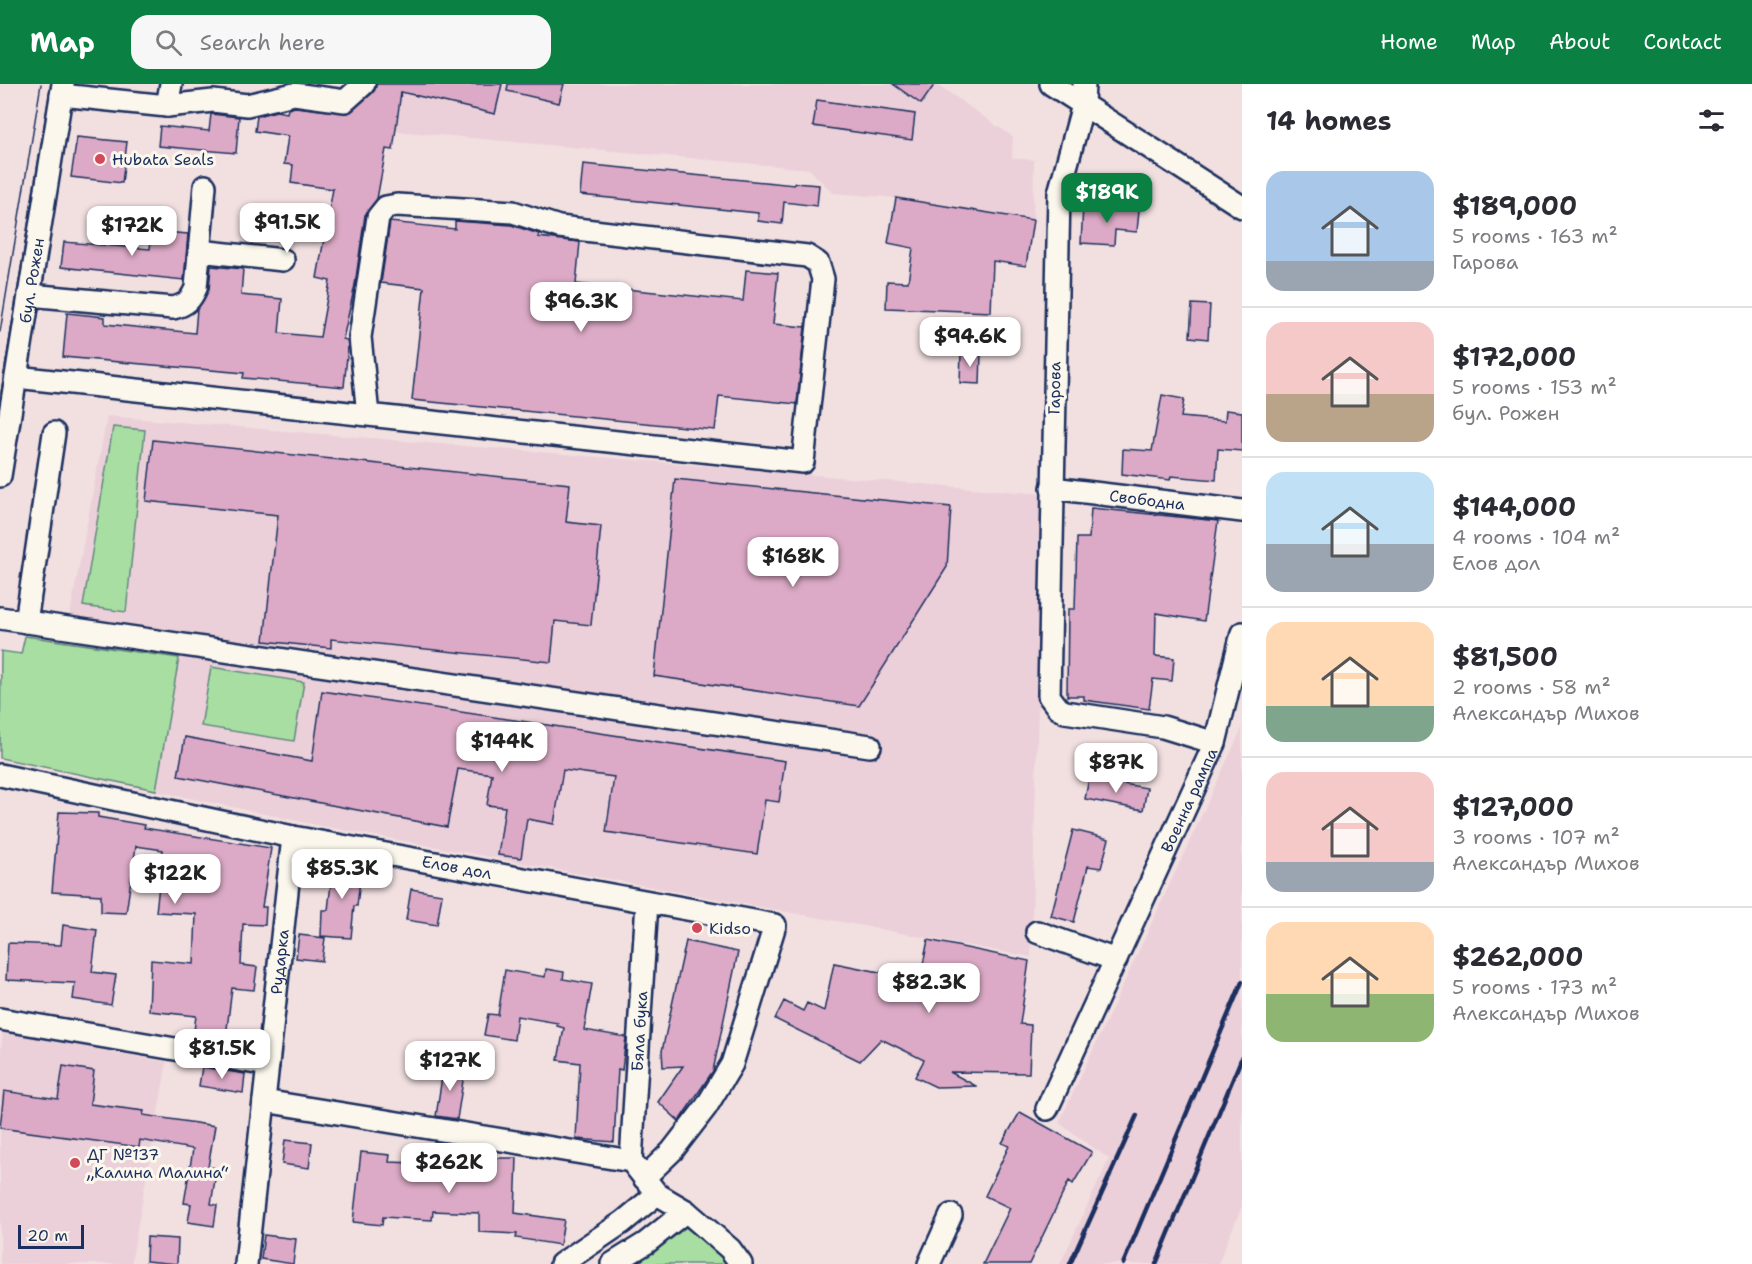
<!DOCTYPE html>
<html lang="en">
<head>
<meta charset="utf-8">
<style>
  body { margin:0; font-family:"Shantell Sans",sans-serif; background:#f7f7f7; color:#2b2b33; height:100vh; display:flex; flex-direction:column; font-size:22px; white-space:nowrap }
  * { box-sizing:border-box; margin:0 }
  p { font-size:20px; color:#7c7c81 }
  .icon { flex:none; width:33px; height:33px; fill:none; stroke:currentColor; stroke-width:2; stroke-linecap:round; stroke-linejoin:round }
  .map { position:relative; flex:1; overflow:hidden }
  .panel { display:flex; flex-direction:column; background:#fff; width:510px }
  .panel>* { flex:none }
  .scale { position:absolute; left:18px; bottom:15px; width:66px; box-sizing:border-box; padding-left:6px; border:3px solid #1b2f5e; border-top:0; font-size:16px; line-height:21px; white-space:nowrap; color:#1b2f5e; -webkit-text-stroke:4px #fbf7ec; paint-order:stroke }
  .price { position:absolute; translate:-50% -51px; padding:0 14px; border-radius:12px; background:#fff; color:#222; font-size:20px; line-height:39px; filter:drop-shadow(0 2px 3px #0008) }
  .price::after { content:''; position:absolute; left:50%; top:36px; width:18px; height:14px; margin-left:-9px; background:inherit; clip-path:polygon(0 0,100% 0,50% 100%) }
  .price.current { background:#0b8043; color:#fff }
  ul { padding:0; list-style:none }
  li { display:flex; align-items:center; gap:18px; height:150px; padding:0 24px }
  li+li { border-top:2px solid #e1e1e2 }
  li span { display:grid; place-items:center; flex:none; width:168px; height:120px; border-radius:18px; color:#555 }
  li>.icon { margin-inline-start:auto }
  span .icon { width:72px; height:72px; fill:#fffc; stroke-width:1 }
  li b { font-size:26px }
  h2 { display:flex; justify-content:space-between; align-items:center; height:72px; padding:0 24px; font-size:26px }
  header { display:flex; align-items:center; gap:36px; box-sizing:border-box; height:84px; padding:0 30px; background:#0b8043; color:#fff }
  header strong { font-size:28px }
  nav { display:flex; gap:33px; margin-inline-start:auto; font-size:21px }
  .search { width:420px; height:54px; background:#f7f7f7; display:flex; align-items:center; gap:15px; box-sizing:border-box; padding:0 21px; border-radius:18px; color:#7c7c81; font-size:22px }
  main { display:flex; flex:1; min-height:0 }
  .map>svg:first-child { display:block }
  .built { fill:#ebd0d9 }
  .green { fill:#a8dea2; stroke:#628680; stroke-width:1.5 }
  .building { fill:#dcaac6; stroke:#1b2f5e; stroke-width:1.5 }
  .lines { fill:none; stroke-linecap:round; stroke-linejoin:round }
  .minor-casing { stroke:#1b2f5e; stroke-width:26 }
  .minor { stroke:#fbf7ec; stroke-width:21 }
  .tram { stroke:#1b2f5e; stroke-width:1.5 }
  .rail { stroke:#1b2f5e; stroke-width:4.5 }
  .poi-dot { fill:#d1495b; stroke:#fbf7ec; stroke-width:2 }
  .labels { text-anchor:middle; stroke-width:6; stroke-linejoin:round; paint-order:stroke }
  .poi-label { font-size:16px; fill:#1b2f5e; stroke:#fbf7ec; text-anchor:start }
  .street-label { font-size:16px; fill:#1b2f5e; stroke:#fbf7ec }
</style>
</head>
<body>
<header>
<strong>Map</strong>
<div class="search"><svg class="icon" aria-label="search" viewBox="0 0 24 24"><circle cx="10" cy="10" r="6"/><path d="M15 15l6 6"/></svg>Search here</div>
<nav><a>Home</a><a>Map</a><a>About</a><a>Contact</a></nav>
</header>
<main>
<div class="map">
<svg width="1242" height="1180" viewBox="0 0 1242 1180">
  <rect width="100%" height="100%" fill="#f2e0e1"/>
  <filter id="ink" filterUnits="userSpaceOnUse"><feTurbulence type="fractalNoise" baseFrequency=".0167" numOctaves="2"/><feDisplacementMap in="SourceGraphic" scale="12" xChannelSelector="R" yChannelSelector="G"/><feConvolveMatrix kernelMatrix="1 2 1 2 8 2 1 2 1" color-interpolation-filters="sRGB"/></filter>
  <g filter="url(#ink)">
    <path class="built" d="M 401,0 L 937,0 L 1013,53 L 1012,74 L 1034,76 L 1033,136 L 896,114 L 833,109 L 809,85 L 396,47 Z
      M 107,332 L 1044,410 L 1031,873 L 316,741 L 0,674 L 1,567 L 21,570 L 25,552 L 65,557 Z
      M 1242,644 L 1242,1122 L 1218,1180 L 1060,1180 L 1109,1075 L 1059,1039 Z
      M 3,948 L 167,978 L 131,1180 L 0,1180 L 0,970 Z"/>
    <path class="green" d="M 113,343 L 145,346 L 126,528 L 83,522 Z
      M 25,552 L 179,574 L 156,706 L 0,674 L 1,567 L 21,570 Z
      M 211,583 L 304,598 L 294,657 L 201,642 Z
      M 685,1143 L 724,1172 L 729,1180 L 632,1180 Z"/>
    <path class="building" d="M 376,0 L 502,0 L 495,30 L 401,8 L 393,66 L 386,65 L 377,115 L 365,131 L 355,201 L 343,255 L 347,256 L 348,262 L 344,303 L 243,294 L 244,289 L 63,273 L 67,229 L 105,233 L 105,240 L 195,249 L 197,225 L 209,206 L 211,182 L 243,185 L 241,211 L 282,215 L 279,249 L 320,253 L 330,197 L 317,194 L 333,105 L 291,99 L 293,81 L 284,80 L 288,52 L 255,47 L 257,32 L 276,27 L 287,29 L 288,25 L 295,23 L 348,29 L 372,9 Z
      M 508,0 L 564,0 L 559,19 L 507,7 Z
      M 893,0 L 935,0 L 921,20 Z
      M 817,16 L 915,30 L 912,56 L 813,42 Z
      M 211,30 L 239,33 L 236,69 L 158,62 L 160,42 L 209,47 Z
      M 77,53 L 127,58 L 122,99 L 71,93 Z
      M 583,80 L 794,101 L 794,99 L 819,101 L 817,122 L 784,118 L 782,140 L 758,137 L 758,129 L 580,111 Z
      M 896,114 L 1033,136 L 1026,182 L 993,177 L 991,228 L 886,224 L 887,197 L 908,198 L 913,164 L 888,159 Z
      M 1083,122 L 1139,126 L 1137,148 L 1115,146 L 1114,161 L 1081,159 Z
      M 455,137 L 511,141 L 539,150 L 538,153 L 580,158 L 576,200 L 743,217 L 746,186 L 778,189 L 773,240 L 805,243 L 797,320 L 719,312 L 715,346 L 412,316 L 424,204 L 381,199 L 390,138 L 455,145 Z
      M 152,147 L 188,150 L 184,196 L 61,183 L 64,158 L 150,165 Z
      M 1192,220 L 1210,221 L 1208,255 L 1190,253 Z
      M 961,267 L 981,268 L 980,300 L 960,299 Z
      M 1162,311 L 1184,315 L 1181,333 L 1225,337 L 1226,326 L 1242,328 L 1242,367 L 1218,365 L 1216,396 L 1171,392 L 1170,396 L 1122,390 L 1123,365 L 1152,367 Z
      M 153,356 L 570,400 L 566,438 L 601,442 L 591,541 L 555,537 L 551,578 L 331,555 L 331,564 L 264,557 L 278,431 L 146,417 Z
      M 675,395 L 951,423 L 947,483 L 859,622 L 654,592 Z
      M 1091,424 L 1218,437 L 1204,537 L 1156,529 L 1155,572 L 1174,574 L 1172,597 L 1153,595 L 1149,625 L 1084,616 L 1084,612 L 1067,612 L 1068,525 L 1075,525 L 1077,454 L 1089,454 Z
      M 322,607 L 785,677 L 779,718 L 765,716 L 757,770 L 606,748 L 614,693 L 563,686 L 554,740 L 527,735 L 521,774 L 498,771 L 505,723 L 487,721 L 492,690 L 458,685 L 447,743 L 178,692 L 185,653 L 312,677 Z
      M 1089,694 L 1147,704 L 1143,726 L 1085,715 Z
      M 59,728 L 98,729 L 98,733 L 145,741 L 144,744 L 271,764 L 262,823 L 266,823 L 265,841 L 243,840 L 241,881 L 257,883 L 254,906 L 232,904 L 225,961 L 193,954 L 196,932 L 149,927 L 151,876 L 194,880 L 196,830 L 156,828 L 163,766 L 136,762 L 126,829 L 101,828 L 101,811 L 52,808 Z
      M 1073,746 L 1109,755 L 1101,784 L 1088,782 L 1074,838 L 1051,832 Z
      M 341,776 L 362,779 L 357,822 L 354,822 L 351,854 L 321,852 L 322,826 L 328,826 L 333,782 L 340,783 Z
      M 411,805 L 442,810 L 437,841 L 406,836 Z
      M 63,841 L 97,846 L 92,888 L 116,891 L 111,921 L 73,915 L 75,899 L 6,896 L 8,859 L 61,861 Z
      M 299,851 L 325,854 L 322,877 L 296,874 Z
      M 928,856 L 1029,877 L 1020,940 L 1031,941 L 1029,989 L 950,988 L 976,1002 L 936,1003 L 915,993 L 924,976 L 881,955 L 860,977 L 775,935 L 784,917 L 803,927 L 807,919 L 824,927 L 834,879 L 905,893 L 906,887 L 921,890 Z
      M 686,857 L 738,868 L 713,987 L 679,1037 L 658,1018 L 683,982 L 663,983 L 662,967 Z
      M 546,885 L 564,888 L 563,895 L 592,900 L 584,946 L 626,953 L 622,986 L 618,985 L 614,1058 L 576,1055 L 580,979 L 558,976 L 564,944 L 557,942 L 558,939 L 517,932 L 514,956 L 484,951 L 488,930 L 498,931 L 505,886 L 545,893 Z
      M 444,980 L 465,984 L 457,1035 L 436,1032 Z
      M 63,982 L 94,987 L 90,1020 L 144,1027 L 143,1031 L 215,1042 L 208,1083 L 217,1084 L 211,1120 L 217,1121 L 214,1142 L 188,1138 L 191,1120 L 184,1119 L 193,1065 L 140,1056 L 139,1063 L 0,1044 L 4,1007 L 58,1015 Z
      M 202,983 L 245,990 L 243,1009 L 199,1002 Z
      M 1020,1028 L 1092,1068 L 1073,1100 L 1069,1097 L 1029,1180 L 983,1180 L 1010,1124 L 985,1112 L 1009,1062 L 1002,1059 Z
      M 285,1056 L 312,1059 L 309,1084 L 282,1080 Z
      M 361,1068 L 390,1071 L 389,1078 L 442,1080 L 443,1074 L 517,1074 L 515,1129 L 564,1136 L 560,1161 L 516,1154 L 517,1150 L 479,1148 L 479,1129 L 433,1127 L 432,1136 L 383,1133 L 382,1141 L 353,1138 Z
      M 264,1151 L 296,1155 L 293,1180 L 261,1175 Z
      M 147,1153 L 178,1155 L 177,1180 L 146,1177 Z"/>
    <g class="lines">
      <defs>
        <g id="minor">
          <path d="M 1051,0 L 1242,123"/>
          <path d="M 1084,0 L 1083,21 L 1059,109 L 1049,612 L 1058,624 L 1065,628 L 1163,643 L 1215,659"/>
          <path d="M 61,11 L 167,22 L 213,17 L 247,21 L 294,10 L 345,17 L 364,0"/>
          <path d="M 167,22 L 171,0"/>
          <path d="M 199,167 L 283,176"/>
          <path d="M 29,211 L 173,224 C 186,221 191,216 196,204 L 205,102"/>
          <path d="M 16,293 L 803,378 L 823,195 L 818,179 L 807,172 L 559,143 L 513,128 L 397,121 L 386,123 L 378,133 L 360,253 L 368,331"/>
          <path id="s1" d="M 0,392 L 63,0"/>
          <path id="s2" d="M 1052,404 L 1242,427"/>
          <path d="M 0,534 L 870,662"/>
          <path d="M 26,538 L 54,349"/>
          <path id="s3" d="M 0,691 L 293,753 L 775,841 L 732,980 L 706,1023 L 672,1067 L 644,1094"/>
          <path d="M 1037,848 L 1116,876"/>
          <path d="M 0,935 L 268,981"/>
          <path d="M 264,1017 L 631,1077 L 657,1110 L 686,1127 L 730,1165 L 741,1180"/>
          <path id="s4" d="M 1047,1025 L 1215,659 L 1242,549"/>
          <path id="s5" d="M 631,1077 L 647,818"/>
          <path id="s6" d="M 246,1180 L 293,753"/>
          <path d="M 561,1180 L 623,1138 L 657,1110"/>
          <path d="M 612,1180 L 646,1159 L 686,1127"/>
          <path d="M 929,1180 L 951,1131"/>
        </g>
      </defs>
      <use href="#minor" class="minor-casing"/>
      <use href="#minor" class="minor"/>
      <path class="tram" d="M 0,248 L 41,0
        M 0,315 L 51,0"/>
      <path class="rail" d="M 1070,1180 L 1137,1031
        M 1123,1180 L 1242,898
        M 1156,1180 L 1242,973"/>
    </g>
  </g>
  <g class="poi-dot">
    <circle cx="100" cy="75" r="6"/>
    <circle cx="697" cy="844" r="6"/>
    <circle cx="75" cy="1079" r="6"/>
  </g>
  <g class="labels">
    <g class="poi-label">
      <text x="112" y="81">Hubata Seals</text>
      <text x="709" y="850">Kidso</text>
      <text x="87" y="1076">ДГ №137<tspan x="87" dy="18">„Калина Малина“</tspan></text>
    </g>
    <g class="street-label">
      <text dy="6" stroke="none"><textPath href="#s1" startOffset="198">бул. Рожен</textPath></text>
      <text transform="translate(1054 304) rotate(-89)" y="6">Гарова</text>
      <text dy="6" stroke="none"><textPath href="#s2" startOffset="96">Свободна</textPath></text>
      <text dy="6" stroke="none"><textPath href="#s4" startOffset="340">Военна рампа</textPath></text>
      <text dy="6" stroke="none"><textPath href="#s3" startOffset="466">Елов дол</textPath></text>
      <text dy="6" stroke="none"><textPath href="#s6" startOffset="304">Рударка</textPath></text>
      <text dy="6" stroke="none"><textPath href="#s5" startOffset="130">Бяла бука</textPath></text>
    </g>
  </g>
</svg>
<div class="scale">20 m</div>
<b class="price current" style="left:1107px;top:140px">$189K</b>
<b class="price" style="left:287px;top:170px">$91.5K</b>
<b class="price" style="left:132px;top:173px">$172K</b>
<b class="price" style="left:581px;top:249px">$96.3K</b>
<b class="price" style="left:970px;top:284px">$94.6K</b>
<b class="price" style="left:793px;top:504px">$168K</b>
<b class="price" style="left:502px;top:689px">$144K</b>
<b class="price" style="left:1116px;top:710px">$87K</b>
<b class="price" style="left:342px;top:816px">$85.3K</b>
<b class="price" style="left:175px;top:821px">$122K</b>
<b class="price" style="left:929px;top:930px">$82.3K</b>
<b class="price" style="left:222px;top:996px">$81.5K</b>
<b class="price" style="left:450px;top:1008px">$127K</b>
<b class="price" style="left:449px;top:1110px">$262K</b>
</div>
<section class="panel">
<h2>14 homes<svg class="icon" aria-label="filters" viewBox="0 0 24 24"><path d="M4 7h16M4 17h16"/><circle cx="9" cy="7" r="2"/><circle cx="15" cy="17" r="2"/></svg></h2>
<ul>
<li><span style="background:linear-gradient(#a9c7e8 75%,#9aa5b1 0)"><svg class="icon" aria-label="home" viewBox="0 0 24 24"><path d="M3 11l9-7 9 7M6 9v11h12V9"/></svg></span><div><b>$189,000</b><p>5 rooms · 163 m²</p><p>Гарова</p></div></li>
<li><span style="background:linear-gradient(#f6c9c9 60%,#b9a48a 0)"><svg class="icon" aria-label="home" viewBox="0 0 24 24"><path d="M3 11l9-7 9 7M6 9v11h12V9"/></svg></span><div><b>$172,000</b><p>5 rooms · 153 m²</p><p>бул. Рожен</p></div></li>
<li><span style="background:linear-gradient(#bfe0f5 60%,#9aa5b1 0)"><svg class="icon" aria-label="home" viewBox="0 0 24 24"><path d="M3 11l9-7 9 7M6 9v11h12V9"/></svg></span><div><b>$144,000</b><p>4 rooms · 104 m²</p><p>Елов дол</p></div></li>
<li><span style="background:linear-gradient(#ffd9b3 70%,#7fa58c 0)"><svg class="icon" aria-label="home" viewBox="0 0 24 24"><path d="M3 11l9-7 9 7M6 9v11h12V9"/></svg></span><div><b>$81,500</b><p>2 rooms · 58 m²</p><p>Александър Михов</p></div></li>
<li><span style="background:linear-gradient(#f6c9c9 75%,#9aa5b1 0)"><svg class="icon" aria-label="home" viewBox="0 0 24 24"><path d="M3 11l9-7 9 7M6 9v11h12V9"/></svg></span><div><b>$127,000</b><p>3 rooms · 107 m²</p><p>Александър Михов</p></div></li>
<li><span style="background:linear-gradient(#ffd9b3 60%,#8fb573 0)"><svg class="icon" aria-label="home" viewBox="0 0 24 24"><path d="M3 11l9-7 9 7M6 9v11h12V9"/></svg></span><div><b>$262,000</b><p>5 rooms · 173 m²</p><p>Александър Михов</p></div></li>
</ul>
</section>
</main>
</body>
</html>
